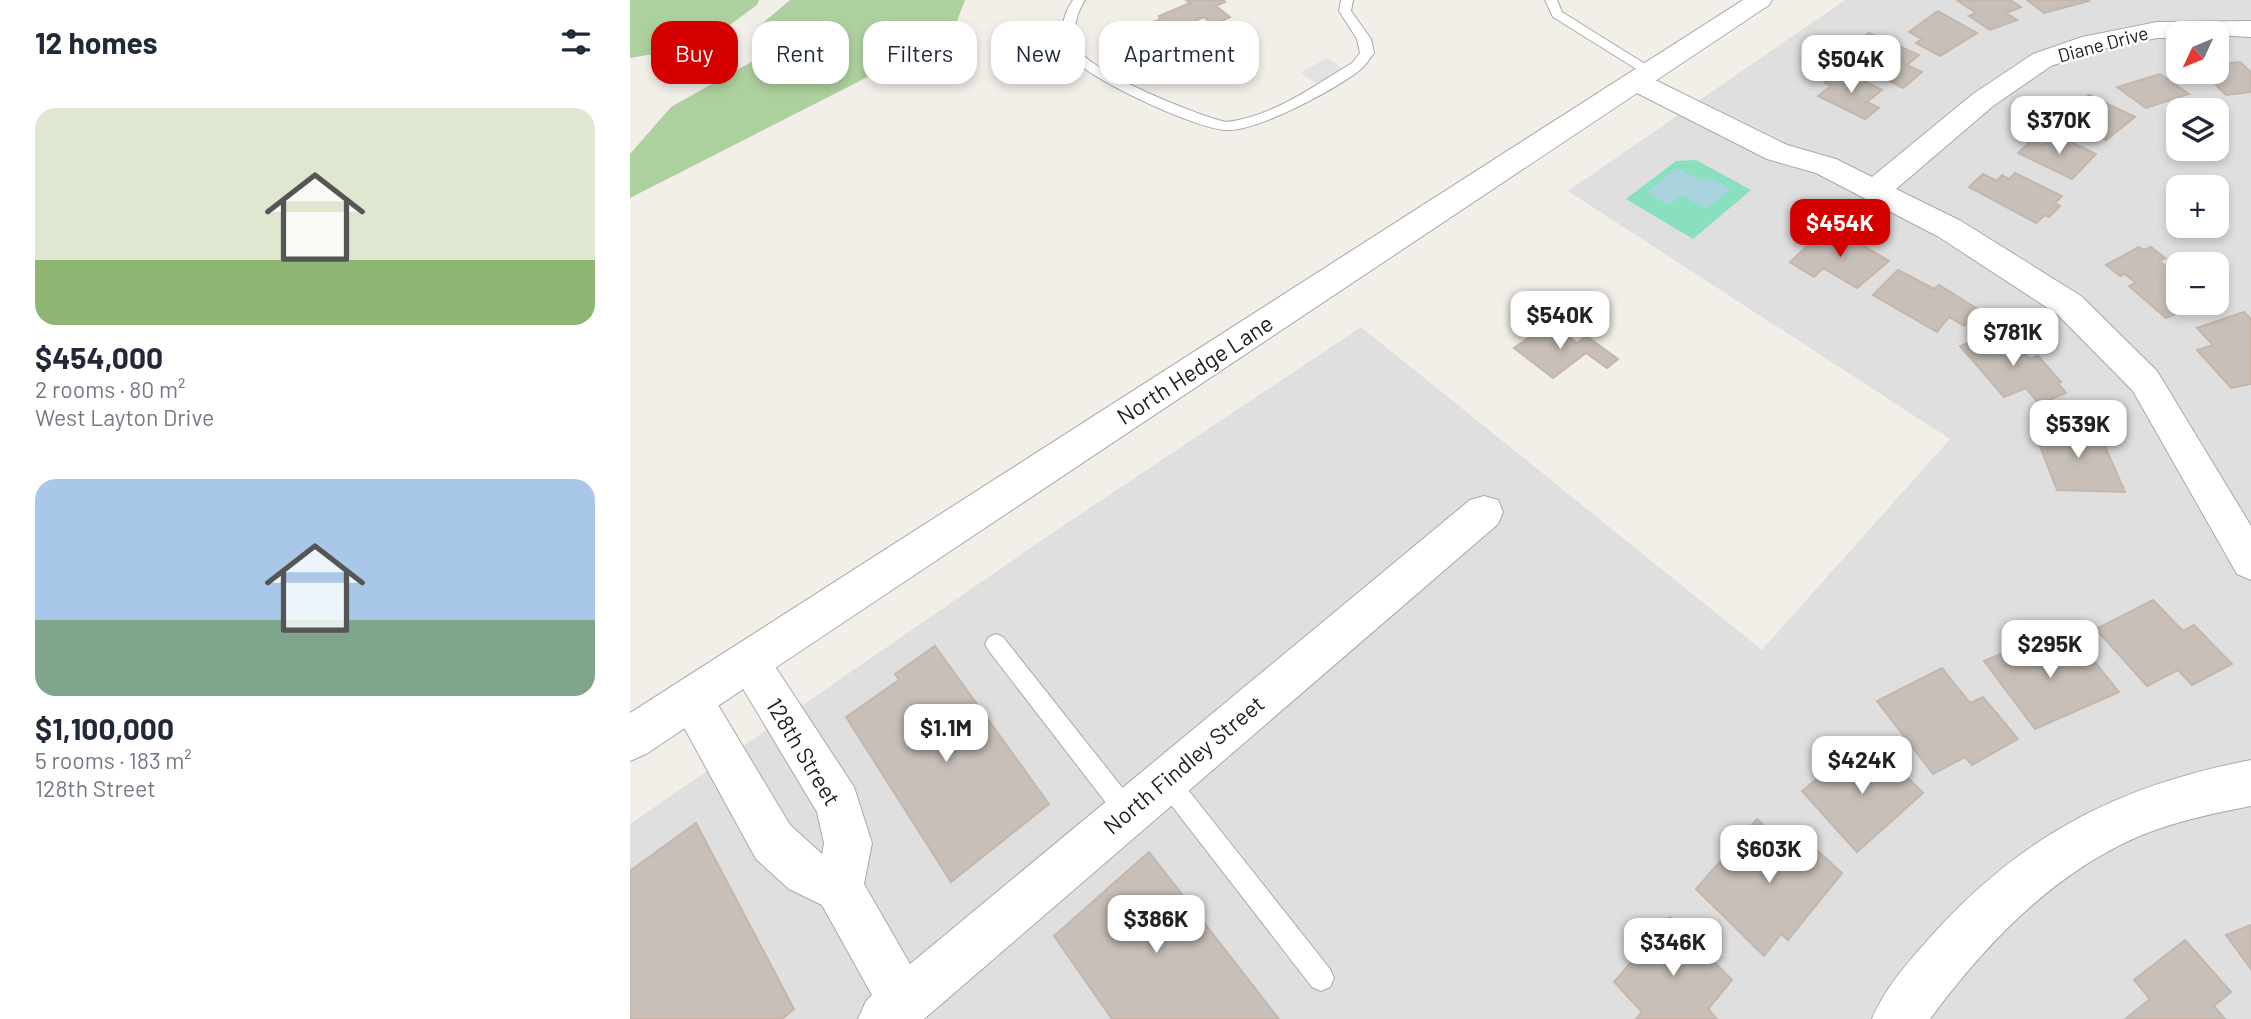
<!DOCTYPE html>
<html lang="en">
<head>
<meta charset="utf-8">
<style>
  body { margin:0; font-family:Barlow,sans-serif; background:#f6f6f7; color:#1f2937; height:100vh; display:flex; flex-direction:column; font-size:26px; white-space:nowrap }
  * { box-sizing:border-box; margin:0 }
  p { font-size:23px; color:#747a83 }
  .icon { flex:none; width:38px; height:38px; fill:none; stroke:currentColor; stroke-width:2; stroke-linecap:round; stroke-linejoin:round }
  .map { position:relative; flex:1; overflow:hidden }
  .details { display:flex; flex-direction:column; background:#fff; width:630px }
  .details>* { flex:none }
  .banner { position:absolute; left:21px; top:21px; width:665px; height:63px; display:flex; gap:14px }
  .needle { width:46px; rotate:226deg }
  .fabs { position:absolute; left:1536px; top:21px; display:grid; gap:14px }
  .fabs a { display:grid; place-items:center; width:63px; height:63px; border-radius:14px; background:#fff; box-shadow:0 4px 10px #0003; font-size:35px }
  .price { position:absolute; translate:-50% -60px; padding:0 16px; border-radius:14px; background:#fff; color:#222; font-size:23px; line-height:46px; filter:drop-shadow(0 2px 4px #0008) }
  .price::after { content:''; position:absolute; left:50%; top:42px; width:21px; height:16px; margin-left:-10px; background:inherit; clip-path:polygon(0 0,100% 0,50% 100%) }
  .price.on { background:#d40000; color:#fff }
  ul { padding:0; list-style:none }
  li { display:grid; align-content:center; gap:14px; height:371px; padding:0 35px }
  li span { display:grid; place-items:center; height:217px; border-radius:21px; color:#555 }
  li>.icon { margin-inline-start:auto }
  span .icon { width:126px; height:126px; fill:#fffc; stroke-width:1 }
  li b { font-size:30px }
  h2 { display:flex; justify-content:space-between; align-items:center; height:84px; padding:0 35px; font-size:30px }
  .tag { padding:0 24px; border-radius:21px; background:#fff; box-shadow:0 4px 10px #0003; font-size:24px; line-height:63px }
  .tag.on { background:#d40000; color:#fff }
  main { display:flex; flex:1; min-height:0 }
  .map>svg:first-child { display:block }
  .residential { fill:#e0dfdf; fill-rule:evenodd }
  .forest { fill:#add19e }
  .pitch { fill:#88e0be }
  .parking { fill:#e2e2e2 }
  .water { fill:#aad3df }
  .building { fill:#c7bfb8; stroke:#c4b6ab; stroke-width:2 }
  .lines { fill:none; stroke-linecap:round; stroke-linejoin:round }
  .service-casing { stroke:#a9a9a9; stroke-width:2 }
  .minor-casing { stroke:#a9a9a9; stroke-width:2 }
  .tertiary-casing { stroke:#a9a9a9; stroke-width:2 }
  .service { fill:#fff; fill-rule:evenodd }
  .minor { fill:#fff; fill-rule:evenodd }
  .tertiary { fill:#fff; fill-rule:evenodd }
  .labels { text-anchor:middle; stroke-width:5; stroke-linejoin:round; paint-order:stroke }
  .far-street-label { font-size:19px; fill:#222; stroke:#fff }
  .street-label { font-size:23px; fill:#222; stroke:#fff }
</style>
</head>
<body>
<main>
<section class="details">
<h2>12 homes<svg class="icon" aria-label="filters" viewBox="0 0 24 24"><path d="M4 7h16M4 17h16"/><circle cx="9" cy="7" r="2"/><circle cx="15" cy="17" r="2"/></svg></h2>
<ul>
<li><span style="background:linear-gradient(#dfe7d0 70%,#8fb573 0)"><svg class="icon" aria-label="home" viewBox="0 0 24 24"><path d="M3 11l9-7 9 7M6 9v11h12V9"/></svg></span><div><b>$454,000</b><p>2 rooms · 80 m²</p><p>West Layton Drive</p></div></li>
<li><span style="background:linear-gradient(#a9c7e8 65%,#7fa58c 0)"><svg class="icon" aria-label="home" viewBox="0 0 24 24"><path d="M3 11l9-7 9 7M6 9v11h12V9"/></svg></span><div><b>$1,100,000</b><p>5 rooms · 183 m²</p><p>128th Street</p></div></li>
</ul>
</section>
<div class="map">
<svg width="1621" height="1019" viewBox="0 0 1621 1019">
  <rect width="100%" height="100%" fill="#f2efe9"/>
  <path class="residential" d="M 1215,0 L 1621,0 L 1621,1019 L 0,1019 L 0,824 L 431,527 L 731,327 L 1132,650 L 1320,439 L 938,191 ZM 1549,33 L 1587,33 L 1587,72 L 1549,72 ZM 1549,110 L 1587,110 L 1587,149 L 1549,149 ZM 1549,187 L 1587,187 L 1587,226 L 1549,226 ZM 1549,264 L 1587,264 L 1587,303 L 1549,303 Z"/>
  <path class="forest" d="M 0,0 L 129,0 L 127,5 L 71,46 L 0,58 Z
    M 160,0 L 335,0 L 322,34 L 0,198 L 0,154 L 41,107 L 130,57 L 128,27 Z"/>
  <path class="pitch" d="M 1066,160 L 1121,190 L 1063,239 L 996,199 L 1046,161 Z"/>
  <path class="parking" d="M 697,58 L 717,71 L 690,86 L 670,73 Z"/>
  <path class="water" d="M 1047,168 L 1072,182 L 1079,177 L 1101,189 L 1076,209 L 1052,195 L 1039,205 L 1017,192 Z"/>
  <path class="building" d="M 556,0 L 593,0 L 595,2 L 586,6 L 600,17 L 583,25 L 574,17 L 529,36 L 517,25 L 530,19 L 529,16 L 560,3 Z
    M 1332,0 L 1380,0 L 1391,7 L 1376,13 L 1387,20 L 1360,30 L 1339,16 L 1346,13 L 1328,1 Z
    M 1397,0 L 1458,0 L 1459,1 L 1414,13 Z
    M 1308,11 L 1347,33 L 1310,56 L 1286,43 L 1292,39 L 1279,32 Z
    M 1239,33 L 1289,55 L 1277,65 L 1292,72 L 1273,88 L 1249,76 L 1255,72 L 1226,57 L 1234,51 L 1230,49 L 1239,42 L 1231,39 Z
    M 1610,62 L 1621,72 L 1621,92 L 1596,95 L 1581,80 L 1571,81 L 1562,72 L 1587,72 L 1587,64 Z
    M 1216,72 L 1252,90 L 1237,102 L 1249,108 L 1235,119 L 1188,96 L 1201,86 L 1195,83 L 1204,76 L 1209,78 Z
    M 1530,74 L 1559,94 L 1516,108 L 1487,87 Z
    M 1459,95 L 1505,117 L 1476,140 L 1430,117 Z
    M 1424,134 L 1466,154 L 1442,179 L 1388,153 L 1402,140 L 1413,145 Z
    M 1385,173 L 1432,196 L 1425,203 L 1430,206 L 1419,217 L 1415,215 L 1406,223 L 1339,187 L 1353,174 L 1367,181 L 1372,175 L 1379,179 Z
    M 1197,228 L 1215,239 L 1224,240 L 1259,261 L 1227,288 L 1193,268 L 1184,277 L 1160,262 Z
    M 1509,247 L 1514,250 L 1521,247 L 1535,258 L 1529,261 L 1549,277 L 1549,296 L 1546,297 L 1549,303 L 1559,308 L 1536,318 L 1499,286 L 1506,283 L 1495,274 L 1490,276 L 1476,265 Z
    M 1268,270 L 1304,289 L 1309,285 L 1349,310 L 1334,326 L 1319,317 L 1307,332 L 1243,295 Z
    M 1614,312 L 1621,319 L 1621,384 L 1601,388 L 1567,350 L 1583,345 L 1567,328 Z
    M 920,323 L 947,343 L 956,336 L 988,359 L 977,368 L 956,353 L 923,378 L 884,348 Z
    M 1373,331 L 1400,359 L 1408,356 L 1431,382 L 1428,383 L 1436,393 L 1409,404 L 1396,388 L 1374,397 L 1330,346 Z
    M 1403,428 L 1468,430 L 1495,492 L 1427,490 Z
    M 1523,600 L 1553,631 L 1564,625 L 1602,664 L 1562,685 L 1548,670 L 1517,686 L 1466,629 Z
    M 1424,632 L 1447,660 L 1459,655 L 1489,692 L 1405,729 L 1354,661 Z
    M 305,646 L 419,804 L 321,882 L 216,717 L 269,680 L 265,674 Z
    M 1312,668 L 1340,703 L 1353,697 L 1388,739 L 1342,765 L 1335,757 L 1303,774 L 1247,701 Z
    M 1225,748 L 1241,765 L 1254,754 L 1293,793 L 1227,852 L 1172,791 Z
    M 1127,819 L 1153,843 L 1165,830 L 1212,873 L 1158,940 L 1151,934 L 1134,956 L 1066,889 Z
    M 66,823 L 164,1009 L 152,1019 L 0,1019 L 0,871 Z
    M 519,852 L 649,1019 L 482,1019 L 424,936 Z
    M 1040,917 L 1102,980 L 1078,1009 L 1087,1019 L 1006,1019 L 1012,1012 L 984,982 Z
    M 1621,925 L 1621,969 L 1596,935 Z
    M 1555,940 L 1601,992 L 1584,1006 L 1595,1019 L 1495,1019 L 1520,999 L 1504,980 Z"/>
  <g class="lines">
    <defs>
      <path id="service" d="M 443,0 L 455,0 C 446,14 440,36 450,51 C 467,75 566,115 596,122 C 642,117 684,86 722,63 L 730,53 L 727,39 L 709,11 L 711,0 L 723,0 L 721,11 L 741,39 L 744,53 C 740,58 736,65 730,70 C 706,89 627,132 596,130 C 566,129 456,78 439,55 C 428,38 432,15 443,0 Z
        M 915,0 L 927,0 L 932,12 L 1028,72 L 1026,75 L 1016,75 L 923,17 Z
        M 366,634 L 373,637 L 506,805 L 510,813 L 506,821 L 498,825 L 490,821 L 359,651 L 355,644 L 359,637 Z
        M 536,769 L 544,772 L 700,969 L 704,978 L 700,987 L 691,991 L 682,987 L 528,788 L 525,780 L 528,772 Z"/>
      <path id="minor" d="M 1621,21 L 1621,37 L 1549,33 L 1549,38 L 1527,38 L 1467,50 L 1421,66 L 1363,106 L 1266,189 L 1331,221 L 1451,296 L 1527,371 L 1621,526 L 1621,580 L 1607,574 L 1503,391 L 1427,314 L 1309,237 L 1186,173 L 1137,159 L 997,88 L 993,82 L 997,76 L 1007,74 L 1017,76 L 1157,145 L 1206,159 L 1242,177 L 1343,94 L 1403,54 L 1452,37 L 1527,22 Z
        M 854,496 L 868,500 L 873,512 L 868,524 L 294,1019 L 228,1019 L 236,1001 L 242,995 L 192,905 L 159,889 L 126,859 L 39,700 L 46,685 L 61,679 L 76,685 L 160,825 L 192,854 L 194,843 L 187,812 L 97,662 L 103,648 L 118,642 L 133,648 L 224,787 L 242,843 L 234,884 L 280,964 L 840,500 Z
        M 1621,760 L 1621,806 C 1584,813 1547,821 1512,835 C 1425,871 1355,944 1300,1019 L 1242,1019 C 1255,987 1281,959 1304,933 C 1394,834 1491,785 1621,760 Z"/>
      <path id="tertiary" d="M 1113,0 L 1142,0 L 1139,5 L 16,754 L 0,761 L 0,713 Z"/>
    </defs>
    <use href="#service" class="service-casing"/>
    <use href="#minor" class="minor-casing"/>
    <use href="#tertiary" class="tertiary-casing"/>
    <use href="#service" class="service"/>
    <use href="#minor" class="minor"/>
    <use href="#tertiary" class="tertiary"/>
  </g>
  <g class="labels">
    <g class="far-street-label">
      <text transform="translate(1473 44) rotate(-15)" y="7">Diane Drive</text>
    </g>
    <g class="street-label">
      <text transform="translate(565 370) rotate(-33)" y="8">North Hedge Lane</text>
      <text transform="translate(173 752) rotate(59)" y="8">128th Street</text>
      <text transform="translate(554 765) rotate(-40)" y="8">North Findley Street</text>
    </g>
  </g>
</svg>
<div class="fabs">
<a><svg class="needle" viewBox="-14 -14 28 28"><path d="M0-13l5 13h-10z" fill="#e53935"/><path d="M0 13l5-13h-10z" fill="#747a83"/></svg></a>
<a><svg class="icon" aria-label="layers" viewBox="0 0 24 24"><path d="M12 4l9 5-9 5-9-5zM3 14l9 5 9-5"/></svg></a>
<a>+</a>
<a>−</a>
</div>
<b class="price" style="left:1221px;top:95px">$504K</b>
<b class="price" style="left:1429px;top:156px">$370K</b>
<b class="price on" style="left:1210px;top:259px">$454K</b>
<b class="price" style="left:930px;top:351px">$540K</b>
<b class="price" style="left:1383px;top:368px">$781K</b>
<b class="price" style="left:1448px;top:460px">$539K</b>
<b class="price" style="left:1420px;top:680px">$295K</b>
<b class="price" style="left:316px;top:764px">$1.1M</b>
<b class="price" style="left:1232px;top:796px">$424K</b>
<b class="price" style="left:1139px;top:885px">$603K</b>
<b class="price" style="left:526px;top:955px">$386K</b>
<b class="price" style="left:1043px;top:978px">$346K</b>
<div class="banner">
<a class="tag on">Buy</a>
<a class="tag">Rent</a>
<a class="tag">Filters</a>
<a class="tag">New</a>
<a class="tag">Apartment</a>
</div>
</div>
</main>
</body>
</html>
